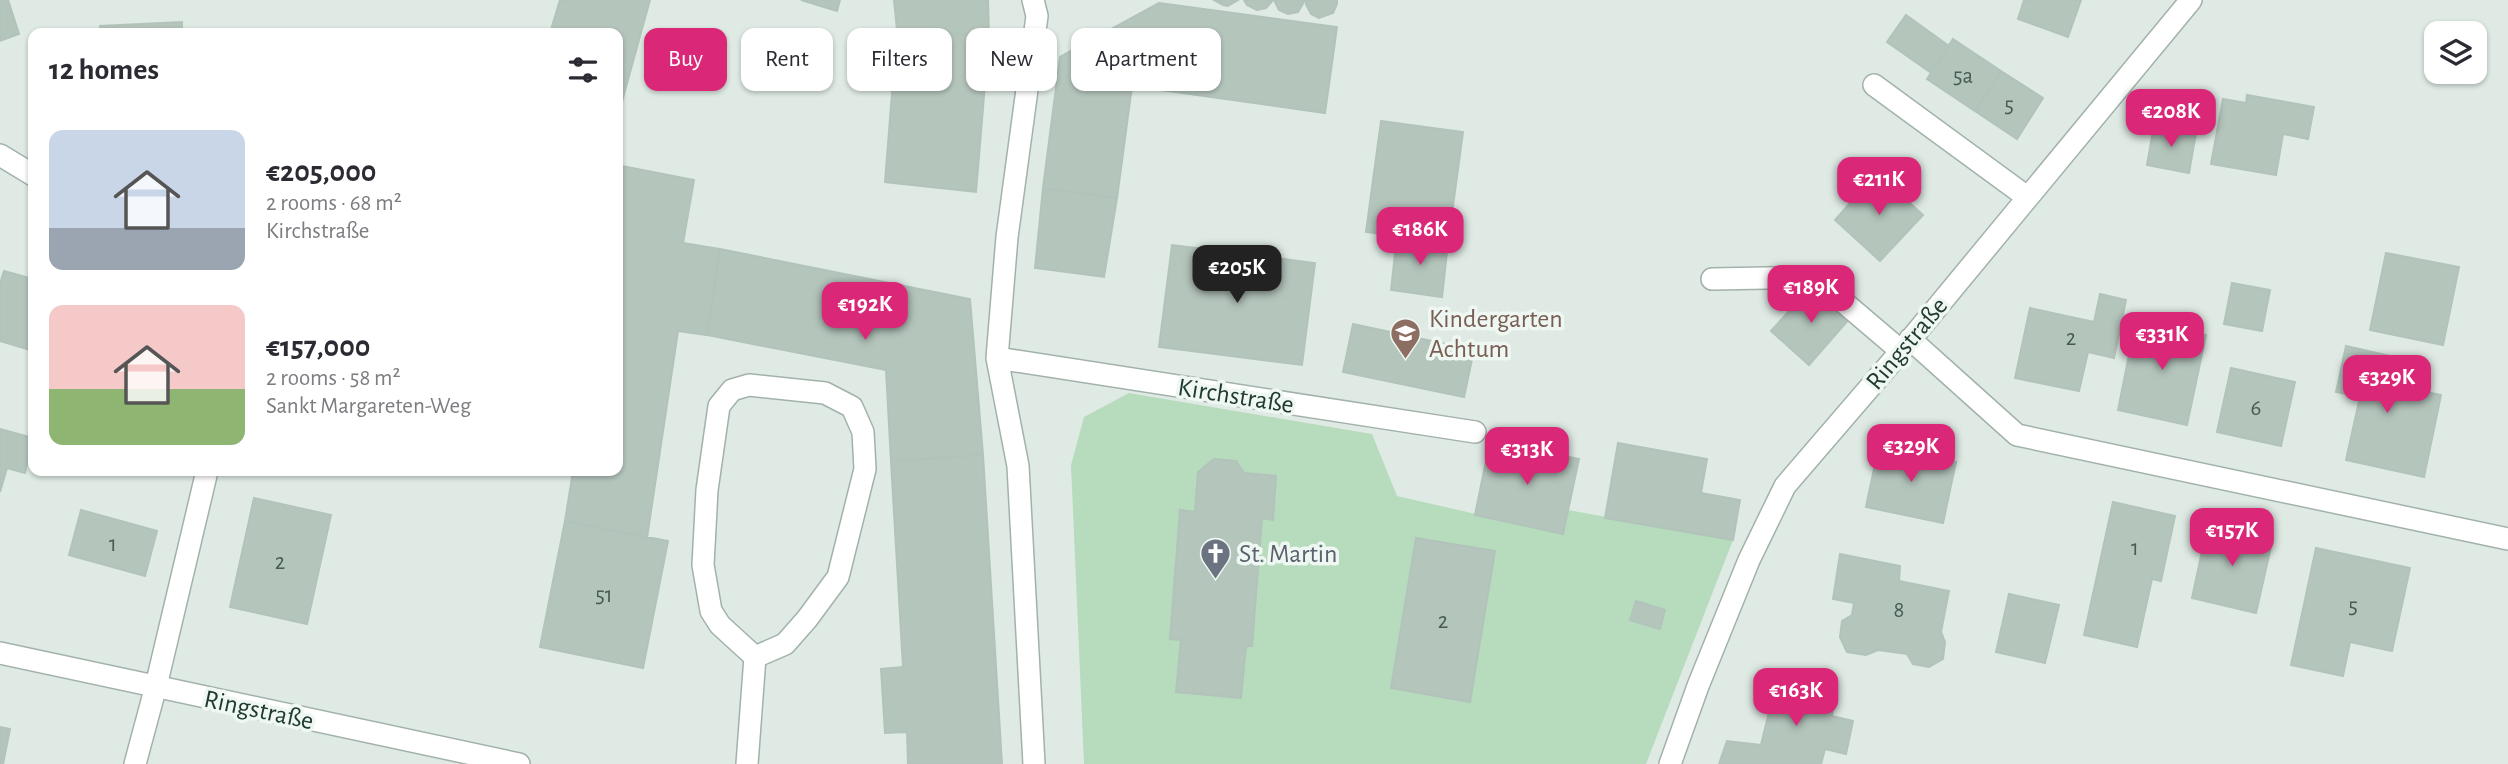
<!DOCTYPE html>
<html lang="en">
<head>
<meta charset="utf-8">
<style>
  body { margin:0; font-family:"Alegreya Sans",sans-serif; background:#f7f7f7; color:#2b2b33; height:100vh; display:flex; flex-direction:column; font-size:26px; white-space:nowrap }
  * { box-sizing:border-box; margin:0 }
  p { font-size:23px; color:#7c7c81 }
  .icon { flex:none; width:38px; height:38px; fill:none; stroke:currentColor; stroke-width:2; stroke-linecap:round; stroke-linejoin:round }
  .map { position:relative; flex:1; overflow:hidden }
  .sheet { position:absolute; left:28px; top:28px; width:595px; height:448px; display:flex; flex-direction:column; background:#fff; border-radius:14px; box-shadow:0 2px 5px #0004 }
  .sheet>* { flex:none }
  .hud { position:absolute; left:644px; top:28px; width:665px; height:63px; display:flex; gap:14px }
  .controls { position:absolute; left:2424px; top:21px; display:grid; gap:14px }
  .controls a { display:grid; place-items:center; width:63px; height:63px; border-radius:14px; background:#fff; box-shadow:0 2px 5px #0004; font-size:35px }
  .price { position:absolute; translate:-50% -60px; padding:0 16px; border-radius:14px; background:#db2777; color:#fff; font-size:23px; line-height:46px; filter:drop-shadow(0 2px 4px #0008) }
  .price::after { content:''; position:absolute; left:50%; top:42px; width:21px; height:16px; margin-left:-10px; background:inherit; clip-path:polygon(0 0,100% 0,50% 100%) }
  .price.on { background:#222; color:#fff }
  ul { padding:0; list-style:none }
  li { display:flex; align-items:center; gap:21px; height:175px; padding:0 21px }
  li span { display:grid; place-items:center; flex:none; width:196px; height:140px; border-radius:14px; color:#555 }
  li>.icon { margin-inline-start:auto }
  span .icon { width:84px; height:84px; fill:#fffc; stroke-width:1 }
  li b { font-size:30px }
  h2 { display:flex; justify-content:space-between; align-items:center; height:84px; padding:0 21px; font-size:30px }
  .pill { padding:0 24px; border-radius:14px; background:#fff; box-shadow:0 2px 5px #0004; font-size:24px; line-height:63px }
  .pill.on { background:#db2777; color:#fff }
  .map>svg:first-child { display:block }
  .green { fill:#b7dbbd }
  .building { fill:#b4c5bc; stroke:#b1c3ba; stroke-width:2 }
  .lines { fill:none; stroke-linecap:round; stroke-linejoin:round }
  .service-casing { stroke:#a2b2aa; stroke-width:24 }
  .minor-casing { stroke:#a2b2aa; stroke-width:24 }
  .tertiary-casing { stroke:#a2b2aa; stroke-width:24 }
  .service { stroke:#fff; stroke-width:21 }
  .minor { stroke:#fff; stroke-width:21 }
  .tertiary { stroke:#fff; stroke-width:21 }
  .labels { text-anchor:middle; stroke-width:7; stroke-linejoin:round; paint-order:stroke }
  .number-label { font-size:23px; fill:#455d53 }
  .education-label { font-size:26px; fill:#785e54; stroke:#eff7f2; text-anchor:start }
  .street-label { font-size:26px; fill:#203a30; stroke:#eff7f2 }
  .worship-label { font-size:26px; fill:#5b616d; stroke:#eff7f2; text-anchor:start }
</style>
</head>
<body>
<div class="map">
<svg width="2508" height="764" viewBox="0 0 2508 764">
  <rect width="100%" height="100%" fill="#dfeae4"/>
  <path class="green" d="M 1129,393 L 1372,434 L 1397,496 L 1563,534 L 1568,510 L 1733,540 L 1646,764 L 1084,764 L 1071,465 L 1084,417 Z"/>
  <path class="building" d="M 0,0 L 8,0 L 19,34 L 0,41 Z
    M 560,0 L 650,0 L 618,116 L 618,33 L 550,33 Z
    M 801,0 L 840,0 L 837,11 Z
    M 894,0 L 988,0 L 989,36 L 897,30 Z
    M 1214,0 L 1238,0 L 1228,6 L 1223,5 Z
    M 1244,0 L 1273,0 L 1266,8 L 1257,10 L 1247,5 Z
    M 1274,0 L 1305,0 L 1298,12 L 1288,14 L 1279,10 Z
    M 1306,0 L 1337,0 L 1337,4 L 1333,13 L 1319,18 L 1311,14 L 1306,4 Z
    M 2024,0 L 2081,0 L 2068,37 L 2018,19 Z
    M 1159,3 L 1337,27 L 1325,113 L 1132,86 L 1117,198 L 1043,188 L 1060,57 Z
    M 1906,15 L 1949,46 L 1930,72 L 1887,42 Z
    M 182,22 L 182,33 L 101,33 L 100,26 Z
    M 897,30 L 989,36 L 976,192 L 885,182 Z
    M 1953,39 L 2001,71 L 1975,111 L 1927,79 Z
    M 2001,71 L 2043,98 L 2017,139 L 1975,111 Z
    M 2247,95 L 2314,107 L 2308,139 L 2283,134 L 2276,175 L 2211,164 L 2223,99 L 2246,103 Z
    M 1381,121 L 1463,132 L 1448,243 L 1366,232 Z
    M 2154,125 L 2196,133 L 2189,173 L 2147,165 Z
    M 622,166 L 694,180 L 683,243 L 720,249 L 707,335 L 678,331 L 647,538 L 565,521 L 573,471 L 618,471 L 618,193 Z
    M 1877,173 L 1923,215 L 1880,261 L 1835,220 Z
    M 1043,188 L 1117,198 L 1104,277 L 1035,268 Z
    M 1397,236 L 1448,243 L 1442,297 L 1391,290 Z
    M 1172,245 L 1315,263 L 1302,365 L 1159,347 Z
    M 720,249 L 970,299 L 983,455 L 891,461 L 886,370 L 707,335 Z
    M 2386,253 L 2459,267 L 2443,345 L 2370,330 Z
    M 4,271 L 33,279 L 33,351 L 0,341 L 0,284 Z
    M 2232,283 L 2270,290 L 2262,331 L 2224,324 Z
    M 1813,285 L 1850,318 L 1809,365 L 1771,331 Z
    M 2100,294 L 2126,300 L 2114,358 L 2088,352 L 2079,391 L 2015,378 L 2030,308 L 2094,322 Z
    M 2136,320 L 2206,335 L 2187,425 L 2118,410 Z
    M 1353,324 L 1474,350 L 1464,397 L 1343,372 Z
    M 2346,346 L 2399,358 L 2393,385 L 2441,395 L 2424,477 L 2346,460 L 2360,397 L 2336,392 Z
    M 2231,368 L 2295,382 L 2281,446 L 2217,432 Z
    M 0,429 L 33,438 L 25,473 L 7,468 L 0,492 Z
    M 1490,441 L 1579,459 L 1563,534 L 1475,515 Z
    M 1618,443 L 1707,459 L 1701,493 L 1740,500 L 1733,540 L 1605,518 Z
    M 1879,445 L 1956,462 L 1943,523 L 1866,507 Z
    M 983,455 L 1002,764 L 908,764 L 907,732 L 885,733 L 881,669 L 903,667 L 891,461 Z
    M 1214,459 L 1236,461 L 1244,473 L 1276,476 L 1273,520 L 1262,518 L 1252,646 L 1246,646 L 1241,698 L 1176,692 L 1181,640 L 1170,639 L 1180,510 L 1195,512 L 1198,472 Z
    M 254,498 L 331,515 L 307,624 L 230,607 Z
    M 2113,502 L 2175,516 L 2161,581 L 2152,579 L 2137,647 L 2084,635 Z
    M 81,510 L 157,531 L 145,576 L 69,555 Z
    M 565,521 L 668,541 L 643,668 L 540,647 Z
    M 2208,523 L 2273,538 L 2256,613 L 2192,598 Z
    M 1416,538 L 1495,551 L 1470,702 L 1391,688 Z
    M 2316,548 L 2410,568 L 2392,651 L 2350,642 L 2343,676 L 2291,665 Z
    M 1840,554 L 1900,566 L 1899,581 L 1949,591 L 1941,632 L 1945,642 L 1943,659 L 1929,667 L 1913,664 L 1907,654 L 1878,650 L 1866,655 L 1847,652 L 1840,637 L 1842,621 L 1852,615 L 1854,603 L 1833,599 Z
    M 2009,594 L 2059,605 L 2045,663 L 1996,652 Z
    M 1636,601 L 1665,610 L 1660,629 L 1630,620 Z
    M 1778,675 L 1837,688 L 1832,716 L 1853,721 L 1846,754 L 1825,749 L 1821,764 L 1719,764 L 1727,741 L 1761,745 Z
    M 0,727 L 10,729 L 3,764 L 0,764 Z"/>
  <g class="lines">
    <defs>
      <path id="service" d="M 1874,85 L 2027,197
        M 0,155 L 33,175
        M 1712,279 L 1814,277 L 1901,351
        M 749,385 L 825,393 L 852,407 L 863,432 L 865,469 L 838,577 L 807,619 L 785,644 L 755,657 L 720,625 L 711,611 L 703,565 L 707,490 L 719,406 L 732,390 Z
        M 747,764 L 755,657"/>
      <path id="minor" d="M 1033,0 L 1037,16 L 1007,237 L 997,358 L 1018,466 L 1034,764
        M 1910,339 L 2017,435 L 2508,539
        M 997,358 L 1475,432
        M 135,764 L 156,686 L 207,471
        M 1670,764 L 1698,686 L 1749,560 L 1785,486 L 1901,351 L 2191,0"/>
      <path id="tertiary" d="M 0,653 L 519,764"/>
    </defs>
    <use href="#service" class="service-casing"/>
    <use href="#minor" class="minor-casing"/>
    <use href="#tertiary" class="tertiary-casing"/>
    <use href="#service" class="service"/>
    <use href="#minor" class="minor"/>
    <use href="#tertiary" class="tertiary"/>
  </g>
  <defs>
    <symbol id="school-pin" viewBox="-11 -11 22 30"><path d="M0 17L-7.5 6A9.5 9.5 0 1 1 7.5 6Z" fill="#8d6e63" stroke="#eff7f2"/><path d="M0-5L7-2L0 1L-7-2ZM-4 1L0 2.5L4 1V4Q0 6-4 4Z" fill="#fff"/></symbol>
    <symbol id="church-pin" viewBox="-11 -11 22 30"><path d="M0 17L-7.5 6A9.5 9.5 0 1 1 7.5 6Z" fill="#6b7280" stroke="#eff7f2"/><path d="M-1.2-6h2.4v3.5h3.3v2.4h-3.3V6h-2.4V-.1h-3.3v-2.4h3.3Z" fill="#fff"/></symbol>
  </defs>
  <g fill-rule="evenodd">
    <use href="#school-pin" x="1388" y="316" width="35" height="47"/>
    <use href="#church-pin" x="1198" y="536" width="35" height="47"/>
  </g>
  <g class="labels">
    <g class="number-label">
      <text x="1963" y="83">5a</text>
      <text x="2009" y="112">5</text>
      <text x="2071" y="345">2</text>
      <text x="2256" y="415">6</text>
      <text x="113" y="551">1</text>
      <text x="2135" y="555">1</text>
      <text x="280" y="569">2</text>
      <text x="604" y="602">51</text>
      <text x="2353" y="613">5</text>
      <text x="1899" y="617">8</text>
      <text x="1443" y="628">2</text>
    </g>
    <g class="education-label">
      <text x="1429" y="327">Kindergarten<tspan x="1429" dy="30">Achtum</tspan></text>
    </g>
    <g class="street-label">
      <text transform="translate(1906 343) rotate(-50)" y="9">Ringstraße</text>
      <text transform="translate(1236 395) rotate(9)" y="9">Kirchstraße</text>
      <text transform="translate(259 709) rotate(12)" y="9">Ringstraße</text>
    </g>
    <g class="worship-label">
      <text x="1239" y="562">St. Martin</text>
    </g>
  </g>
</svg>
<div class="controls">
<a><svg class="icon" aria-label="layers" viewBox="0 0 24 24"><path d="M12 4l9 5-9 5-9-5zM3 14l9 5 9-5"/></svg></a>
</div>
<b class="price" style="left:2171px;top:149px">€208K</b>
<b class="price" style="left:1879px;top:217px">€211K</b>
<b class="price" style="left:1420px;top:267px">€186K</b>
<b class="price on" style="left:1237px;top:305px">€205K</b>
<b class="price" style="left:1811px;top:325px">€189K</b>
<b class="price" style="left:865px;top:342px">€192K</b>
<b class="price" style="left:2162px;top:372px">€331K</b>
<b class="price" style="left:2387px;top:415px">€329K</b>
<b class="price" style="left:1911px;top:484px">€329K</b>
<b class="price" style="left:1527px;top:487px">€313K</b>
<b class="price" style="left:2232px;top:568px">€157K</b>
<b class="price" style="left:1796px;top:728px">€163K</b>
<div class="hud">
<a class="pill on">Buy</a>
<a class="pill">Rent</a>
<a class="pill">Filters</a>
<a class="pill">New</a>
<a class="pill">Apartment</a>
</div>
<section class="sheet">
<h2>12 homes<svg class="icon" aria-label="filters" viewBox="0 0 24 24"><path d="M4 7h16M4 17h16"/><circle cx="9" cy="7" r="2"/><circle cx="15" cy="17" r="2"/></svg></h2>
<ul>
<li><span style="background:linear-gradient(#c9d6e8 70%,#9aa5b1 0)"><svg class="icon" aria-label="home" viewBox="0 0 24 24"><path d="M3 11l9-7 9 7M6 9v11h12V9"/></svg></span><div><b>€205,000</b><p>2 rooms · 68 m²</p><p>Kirchstraße</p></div></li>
<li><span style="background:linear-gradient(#f6c9c9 60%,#8fb573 0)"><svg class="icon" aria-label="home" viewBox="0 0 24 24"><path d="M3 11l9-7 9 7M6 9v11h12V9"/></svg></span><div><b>€157,000</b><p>2 rooms · 58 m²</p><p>Sankt Margareten-Weg</p></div></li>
</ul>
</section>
</div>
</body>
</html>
